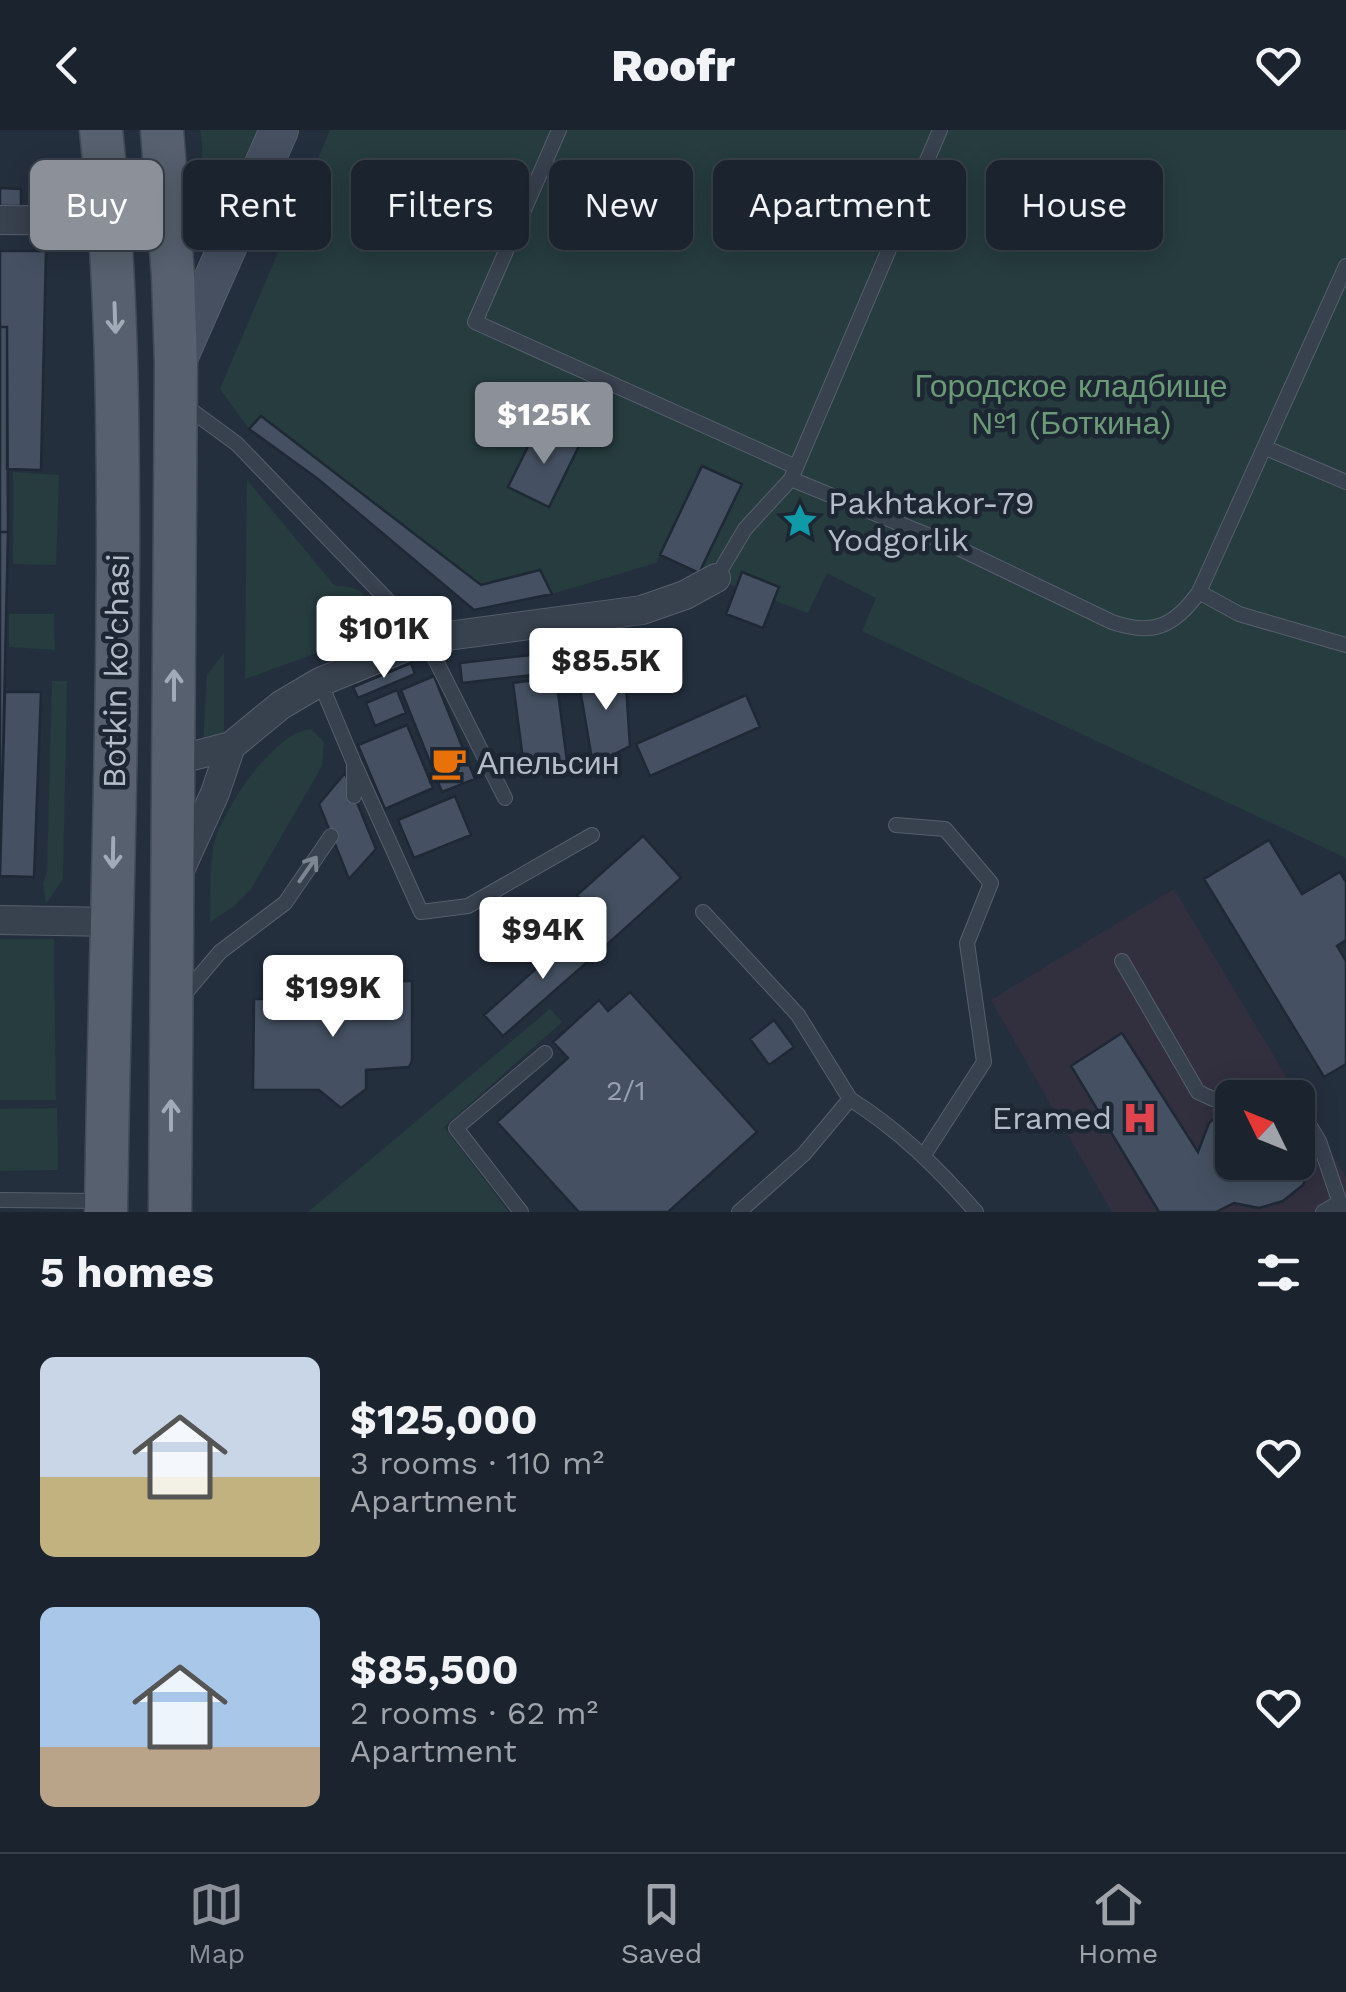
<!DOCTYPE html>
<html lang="en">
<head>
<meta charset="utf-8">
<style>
  body { margin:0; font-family:"Work Sans",sans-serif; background:#282f3a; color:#f1f3f6; height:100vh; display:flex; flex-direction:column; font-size:38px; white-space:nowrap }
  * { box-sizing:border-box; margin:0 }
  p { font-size:32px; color:#a0a4aa }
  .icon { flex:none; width:55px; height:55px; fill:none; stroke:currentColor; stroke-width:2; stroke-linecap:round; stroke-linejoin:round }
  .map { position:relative; height:1082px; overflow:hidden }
  .panel { display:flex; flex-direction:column; background:#1b232e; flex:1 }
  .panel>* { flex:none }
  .guide { position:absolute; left:30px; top:30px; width:1288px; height:90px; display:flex; gap:20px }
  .needle { width:65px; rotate:313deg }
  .controls { position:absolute; left:1215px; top:950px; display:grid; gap:20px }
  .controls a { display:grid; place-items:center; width:100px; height:100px; border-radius:15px; background:#1b232e; box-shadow:0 5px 25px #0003,0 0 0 2px #39404a; font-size:50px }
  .price { position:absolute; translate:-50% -85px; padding:0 22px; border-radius:10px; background:#fff; color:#222; font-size:32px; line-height:65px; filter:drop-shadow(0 2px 5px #0008) }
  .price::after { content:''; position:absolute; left:50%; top:60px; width:30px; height:22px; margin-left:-15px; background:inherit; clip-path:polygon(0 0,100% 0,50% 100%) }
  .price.on { background:#8c9099; color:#fff }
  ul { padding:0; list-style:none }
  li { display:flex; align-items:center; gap:30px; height:250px; padding:0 40px }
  li span { display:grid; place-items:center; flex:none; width:280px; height:200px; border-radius:15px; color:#555 }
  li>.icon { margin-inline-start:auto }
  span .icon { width:120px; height:120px; fill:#fffc; stroke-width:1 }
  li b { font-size:42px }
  h2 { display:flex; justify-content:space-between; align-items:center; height:120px; padding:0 40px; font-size:42px }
  .pill { padding:0 35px; border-radius:15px; background:#1b232e; box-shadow:0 5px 25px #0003,0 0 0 2px #39404a; font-size:35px; line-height:90px }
  .pill.on { background:#8c9099; color:#fff }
  header { display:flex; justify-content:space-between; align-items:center; height:130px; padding:0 40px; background:#1b232e; font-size:45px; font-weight:800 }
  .tab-bar { display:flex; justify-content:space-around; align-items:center; height:140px; border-top:2px solid #39404a; background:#1b232e; font-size:28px; color:#a0a4aa }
  .tab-bar a { display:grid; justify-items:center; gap:5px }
  .tab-bar .on { color:#8c9099 }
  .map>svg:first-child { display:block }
  .medical { fill:#32303f; fill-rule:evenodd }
  .green { fill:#263c3f }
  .building { fill:#455162; stroke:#1f2835; stroke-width:2.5 }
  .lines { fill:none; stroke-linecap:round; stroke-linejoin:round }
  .lane-casing { stroke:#565f6c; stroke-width:16 }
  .street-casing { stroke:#565f6c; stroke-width:30 }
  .secondary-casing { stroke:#565f6c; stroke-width:40 }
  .primary-casing { stroke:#414a57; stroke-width:45 }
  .lane { stroke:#38414e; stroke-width:14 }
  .street { stroke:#38414e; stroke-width:28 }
  .secondary { stroke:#465061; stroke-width:38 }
  .primary { stroke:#56606e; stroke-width:42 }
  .oneway { stroke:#a1aab7 }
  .oneway2 { stroke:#7c8592 }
  .labels { text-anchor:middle; stroke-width:9; stroke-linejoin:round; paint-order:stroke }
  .number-label { font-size:28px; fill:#98a1af }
  .park-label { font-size:32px; fill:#6b9a76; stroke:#1d2633 }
  .poi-label { font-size:32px; fill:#b4bcc9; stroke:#1d2633; text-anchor:start }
  .street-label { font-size:32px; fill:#b4bcc9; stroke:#1d2633 }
</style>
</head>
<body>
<header><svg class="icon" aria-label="back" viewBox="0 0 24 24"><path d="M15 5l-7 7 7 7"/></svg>Roofr<svg class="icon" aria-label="heart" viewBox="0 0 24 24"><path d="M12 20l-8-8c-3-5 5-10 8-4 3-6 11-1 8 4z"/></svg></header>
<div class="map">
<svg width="1346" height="1082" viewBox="0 0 1346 1082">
  <rect width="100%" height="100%" fill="#242f3e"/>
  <path class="medical" d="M 1174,759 L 1346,1047 L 1346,1082 L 1112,1082 L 991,870 ZM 1232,968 L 1298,968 L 1298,1032 L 1232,1032 Z"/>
  <path class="green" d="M 200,0 L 257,0 L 203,119 L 202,13 Z
    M 330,0 L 1346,0 L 1346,728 L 862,501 L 876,468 L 827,443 L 808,483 L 699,443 L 661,425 L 656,433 L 552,464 L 540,440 L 481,455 L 260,287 L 249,299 L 220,259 Z
    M 13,342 L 59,345 L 56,435 L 13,434 Z
    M 247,350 L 335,456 C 382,455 381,497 353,523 L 342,514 L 245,549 Z
    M 9,484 L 54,484 L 55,520 L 9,517 Z
    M 224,523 L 224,605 L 203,614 L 207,545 Z
    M 52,551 L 67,551 L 63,749 L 46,774 L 43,754 L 47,741 Z
    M 311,599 L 324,612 L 322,636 L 251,759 L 233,777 L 210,792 C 211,768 209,738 214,714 C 222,680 274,602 311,599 Z
    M 0,809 L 54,809 L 56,970 L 0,970 Z
    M 550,879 L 562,892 L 444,997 L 509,1082 L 308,1082 Z
    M 57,978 L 58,1040 L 0,1041 L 0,979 Z"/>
  <path class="building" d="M 0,58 L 21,59 L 21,76 L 0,76 Z
    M 0,121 L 46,121 L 41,340 L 7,339 L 7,197 L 0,197 Z
    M 0,197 L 7,197 L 8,402 L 0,402 Z
    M 261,286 L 481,455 L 540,440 L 552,464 L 474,480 L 318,349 L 249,299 Z
    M 538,296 L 579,316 L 549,377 L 508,357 Z
    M 702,336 L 742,354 L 699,443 L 660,425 Z
    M 0,402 L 8,402 L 2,669 L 0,669 Z
    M 742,442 L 779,457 L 763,498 L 726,484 Z
    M 531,525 L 533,545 L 462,553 L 460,533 Z
    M 411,533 L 415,544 L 358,568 L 353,557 Z
    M 625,540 L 630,616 L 593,635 L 578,547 Z
    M 434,546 L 475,649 L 442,662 L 401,560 Z
    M 556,547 L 567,631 L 524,637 L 513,553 Z
    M 397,560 L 406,583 L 375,596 L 366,573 Z
    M 5,562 L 41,562 L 34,747 L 0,746 Z
    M 746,565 L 760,597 L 650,646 L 636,614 Z
    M 407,595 L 433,658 L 385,679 L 358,615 Z
    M 345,643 L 376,719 L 349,749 L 319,674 Z
    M 455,666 L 471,705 L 414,728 L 398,690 Z
    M 643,706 L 681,748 L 601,820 L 582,798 L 596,786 L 577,765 Z
    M 1269,710 L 1302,764 L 1340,742 L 1346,752 L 1346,810 L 1337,816 L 1346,831 L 1346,934 L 1324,947 L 1204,749 Z
    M 582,798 L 601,820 L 503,906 L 484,885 Z
    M 354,851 L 412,851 L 412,931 L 409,937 L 366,940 L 366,959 L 341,978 L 319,960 L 253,960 L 254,869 L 354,869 Z
    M 630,862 L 757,1002 L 668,1082 L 579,1082 L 497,992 L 568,928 L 553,912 L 599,870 L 608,881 Z
    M 774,890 L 794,917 L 769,935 L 750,909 Z
    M 1122,903 L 1198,1022 L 1209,993 L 1232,973 L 1232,1032 L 1298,1032 L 1298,983 L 1311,1005 L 1313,1031 L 1303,1055 L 1283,1071 L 1259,1078 L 1234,1073 L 1216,1082 L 1159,1082 L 1071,936 Z"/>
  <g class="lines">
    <defs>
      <path id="lane" d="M 559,0 L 475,192 L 796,337
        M 184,275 L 237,314 L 425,509 L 505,668
        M 1266,318 L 1346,352
        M 791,349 L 954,416 L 1112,492 C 1152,506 1174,497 1199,462 L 1346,136
        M 716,448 L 745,399 L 791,349 L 940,0
        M 1199,462 L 1239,484 L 1346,515
        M 320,552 L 354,633 L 354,666
        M 354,633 L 421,782 L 468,776 L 592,705
        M 896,695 L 945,699 L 991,753 L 967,813 L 984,932 L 924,1025
        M 703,782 L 798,885 L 850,969 L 804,1024 L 739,1082
        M 1122,831 L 1198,962 L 1213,969 L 1270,961 L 1289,968
        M 182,867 L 220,822 L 285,773 L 331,706
        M 850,969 C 899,1000 938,1038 976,1082
        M 1298,976 L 1319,1011 L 1343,1082
        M 0,1070 L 100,1071
        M 521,1082 L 456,998 L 545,923
        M 1323,1082 L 1338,1073"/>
      <path id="street" d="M 0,90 L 110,91
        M 173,631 L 231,616 L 281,575 L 320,552 L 425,509 L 642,480 L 685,465 L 716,448
        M 180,740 L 215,663 L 231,616
        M 0,790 L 112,792"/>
      <path id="secondary" d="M 176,233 L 279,0"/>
      <path id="primary" d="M 101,0 C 116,136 118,272 118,408 C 118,633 109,857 106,1082
        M 162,0 L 173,146 L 176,233 L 170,1082"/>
    </defs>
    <use href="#lane" class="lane-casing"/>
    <use href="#street" class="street-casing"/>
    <use href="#secondary" class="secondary-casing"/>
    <use href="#primary" class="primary-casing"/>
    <use href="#lane" class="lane"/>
    <use href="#street" class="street"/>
    <use href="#secondary" class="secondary"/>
    <use href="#primary" class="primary"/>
  </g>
  <defs><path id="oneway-shaft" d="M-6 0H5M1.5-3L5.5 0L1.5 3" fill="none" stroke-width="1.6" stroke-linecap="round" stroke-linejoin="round" transform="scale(2.5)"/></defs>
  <g class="oneway">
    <use href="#oneway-shaft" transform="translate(115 188) rotate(88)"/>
    <use href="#oneway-shaft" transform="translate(174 555) rotate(-90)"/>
    <use href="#oneway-shaft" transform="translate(113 723) rotate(91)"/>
    <use href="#oneway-shaft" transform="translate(171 985) rotate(-90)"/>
  </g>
  <use class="oneway2" href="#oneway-shaft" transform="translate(308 739) rotate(-55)"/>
  <defs>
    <symbol id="sight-bare" viewBox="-9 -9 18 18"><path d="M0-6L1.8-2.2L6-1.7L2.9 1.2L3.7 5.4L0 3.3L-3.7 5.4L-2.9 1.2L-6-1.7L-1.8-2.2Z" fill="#0f9aa8" stroke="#1d2633" stroke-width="2.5" paint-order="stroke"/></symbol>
    <symbol id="cafe-bare" viewBox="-9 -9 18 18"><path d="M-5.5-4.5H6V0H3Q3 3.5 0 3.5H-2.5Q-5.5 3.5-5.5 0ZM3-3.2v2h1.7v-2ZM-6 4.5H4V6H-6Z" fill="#e8710a" stroke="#1d2633" stroke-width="2.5" paint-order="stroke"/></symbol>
    <symbol id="hospital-bare" viewBox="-9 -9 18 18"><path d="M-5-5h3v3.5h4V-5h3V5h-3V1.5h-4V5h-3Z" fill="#e0444e" stroke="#1d2633" stroke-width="2.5" paint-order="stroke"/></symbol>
  </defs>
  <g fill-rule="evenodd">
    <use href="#sight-bare" x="775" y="366" width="50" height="50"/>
    <use href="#cafe-bare" x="424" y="608" width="50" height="50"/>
    <use href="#hospital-bare" x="1115" y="963" width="50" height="50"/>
  </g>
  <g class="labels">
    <g class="number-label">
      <text x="626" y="970">2/1</text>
    </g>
    <g class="park-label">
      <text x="1071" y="267">Городское кладбище<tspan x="1071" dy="37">№1 (Боткина)</tspan></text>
    </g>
    <g class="poi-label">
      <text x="828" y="384">Pakhtakor-79<tspan x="828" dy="37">Yodgorlik</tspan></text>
      <text x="477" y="644">Апельсин</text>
      <text x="1112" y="999" text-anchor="end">Eramed</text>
    </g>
    <g class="street-label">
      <text transform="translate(116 541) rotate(-89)" y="11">Botkin ko'chasi</text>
    </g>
  </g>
</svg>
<div class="controls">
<a><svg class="needle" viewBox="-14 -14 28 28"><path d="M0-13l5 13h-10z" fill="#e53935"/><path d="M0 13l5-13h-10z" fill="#a0a4aa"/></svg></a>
</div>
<b class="price on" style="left:544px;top:337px">$125K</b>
<b class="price" style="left:384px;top:551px">$101K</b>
<b class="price" style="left:606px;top:583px">$85.5K</b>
<b class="price" style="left:543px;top:852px">$94K</b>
<b class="price" style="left:333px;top:910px">$199K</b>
<div class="guide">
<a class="pill on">Buy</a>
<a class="pill">Rent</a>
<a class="pill">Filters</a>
<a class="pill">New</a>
<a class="pill">Apartment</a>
<a class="pill">House</a>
</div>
</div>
<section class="panel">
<h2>5 homes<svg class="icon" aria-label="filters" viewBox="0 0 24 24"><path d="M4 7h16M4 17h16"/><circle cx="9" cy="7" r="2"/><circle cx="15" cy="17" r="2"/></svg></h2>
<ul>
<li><span style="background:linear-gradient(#c9d6e8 60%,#c2b280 0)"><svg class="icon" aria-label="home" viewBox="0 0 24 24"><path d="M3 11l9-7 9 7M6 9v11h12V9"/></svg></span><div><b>$125,000</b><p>3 rooms · 110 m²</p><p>Apartment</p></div><svg class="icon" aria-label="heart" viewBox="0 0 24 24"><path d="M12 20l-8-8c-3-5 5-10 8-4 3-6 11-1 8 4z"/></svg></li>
<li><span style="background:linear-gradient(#a9c7e8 70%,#b9a48a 0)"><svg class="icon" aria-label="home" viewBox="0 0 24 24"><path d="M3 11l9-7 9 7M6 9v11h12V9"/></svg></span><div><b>$85,500</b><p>2 rooms · 62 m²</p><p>Apartment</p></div><svg class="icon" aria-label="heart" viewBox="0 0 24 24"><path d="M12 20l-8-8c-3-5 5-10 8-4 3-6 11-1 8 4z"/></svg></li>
</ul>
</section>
<nav class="tab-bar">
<a class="on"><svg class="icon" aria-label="map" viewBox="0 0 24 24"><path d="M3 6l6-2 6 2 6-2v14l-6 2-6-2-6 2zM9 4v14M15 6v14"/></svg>Map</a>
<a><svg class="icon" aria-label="saved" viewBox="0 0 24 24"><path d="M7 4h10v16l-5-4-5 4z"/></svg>Saved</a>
<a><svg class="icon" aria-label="home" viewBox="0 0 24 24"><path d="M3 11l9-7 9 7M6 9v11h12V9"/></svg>Home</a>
</nav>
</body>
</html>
